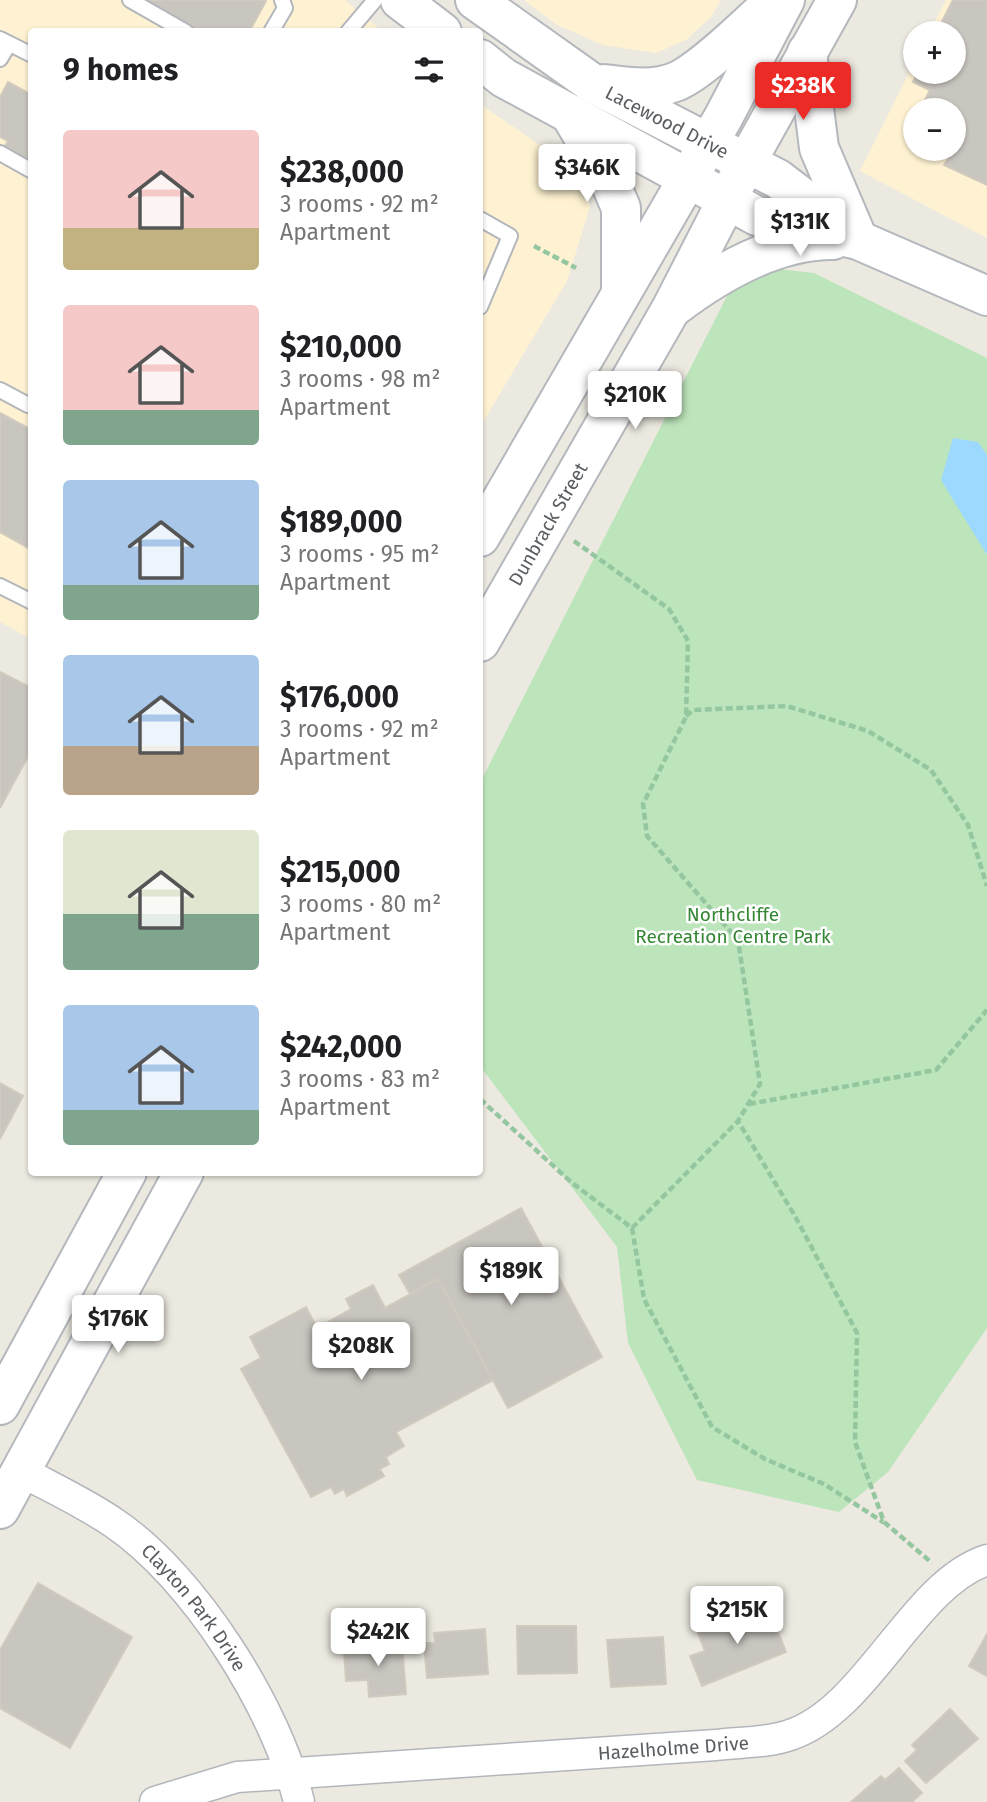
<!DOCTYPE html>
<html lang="en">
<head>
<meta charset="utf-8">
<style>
  body { margin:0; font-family:"Fira Sans",sans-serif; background:#f6f6f6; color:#202124; height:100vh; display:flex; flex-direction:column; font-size:26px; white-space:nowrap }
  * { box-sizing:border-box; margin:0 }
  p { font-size:23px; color:#757577 }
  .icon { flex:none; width:38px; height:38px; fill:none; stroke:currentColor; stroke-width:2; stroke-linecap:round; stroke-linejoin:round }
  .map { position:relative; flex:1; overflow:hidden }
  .panel { position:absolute; left:28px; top:28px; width:455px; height:1148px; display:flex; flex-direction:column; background:#fff; border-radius:7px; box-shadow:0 2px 5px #0004 }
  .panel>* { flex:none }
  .fabs { position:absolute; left:903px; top:21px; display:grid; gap:14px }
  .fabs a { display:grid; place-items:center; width:63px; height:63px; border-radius:50%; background:#fff; box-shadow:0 2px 5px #0004; font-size:35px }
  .price { position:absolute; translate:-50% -60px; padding:0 16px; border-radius:7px; background:#fff; color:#222; font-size:23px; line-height:46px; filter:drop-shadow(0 2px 4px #0008) }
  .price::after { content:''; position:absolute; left:50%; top:42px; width:21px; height:16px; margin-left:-10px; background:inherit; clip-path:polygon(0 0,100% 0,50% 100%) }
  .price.on { background:#ec2b26; color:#fff }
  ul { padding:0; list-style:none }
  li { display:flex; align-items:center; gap:21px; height:175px; padding:0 35px }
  li span { display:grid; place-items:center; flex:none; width:196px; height:140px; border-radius:7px; color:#555 }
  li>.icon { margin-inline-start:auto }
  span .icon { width:84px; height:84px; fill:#fffc; stroke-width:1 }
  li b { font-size:30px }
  h2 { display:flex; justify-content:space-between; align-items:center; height:84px; padding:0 35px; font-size:30px }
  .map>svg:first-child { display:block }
  .commercial { fill:#fef2d2; fill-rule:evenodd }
  .green { fill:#bde5bb }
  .water { fill:#9dd9ff }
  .building { fill:#c9c5bf; stroke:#d1cabe; stroke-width:2 }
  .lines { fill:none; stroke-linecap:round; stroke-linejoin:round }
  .lane-casing { stroke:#b3b6bb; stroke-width:18 }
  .street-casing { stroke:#b3b6bb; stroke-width:33 }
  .secondary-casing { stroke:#b4b8bd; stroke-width:42 }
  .path { stroke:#94c6a0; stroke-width:4.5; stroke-dasharray:7 3.5; stroke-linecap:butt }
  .lane { stroke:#fff; stroke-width:14 }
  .street { stroke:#fff; stroke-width:30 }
  .secondary { stroke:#fff; stroke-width:38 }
  .labels { text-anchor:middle; stroke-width:5; stroke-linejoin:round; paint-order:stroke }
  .street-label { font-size:19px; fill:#595d61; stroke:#fff }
  .park-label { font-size:19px; fill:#348633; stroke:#fff }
</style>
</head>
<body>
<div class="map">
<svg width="987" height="1802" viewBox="0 0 987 1802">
  <rect width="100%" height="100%" fill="#ece9e0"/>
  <path class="commercial" d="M 0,0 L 345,0 L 382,31 L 32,32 L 31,639 L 0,622 Z
    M 524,0 L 721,0 L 711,17 L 686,40 L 656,53 L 603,45 L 557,25 Z
    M 946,0 L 987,0 L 987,238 L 860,171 L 915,61 L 915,72 L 954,72 L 954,33 L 929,33 ZM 915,110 L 954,110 L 954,149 L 915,149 Z
    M 480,104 L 566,163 L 582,182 L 590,207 L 567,281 L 480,427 Z"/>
  <path class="green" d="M 770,268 L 814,273 L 987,358 L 987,1328 L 888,1472 L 839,1512 L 697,1480 L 628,1343 L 617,1247 L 480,1066 L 480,783 L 731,288 Z"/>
  <path class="water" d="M 953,438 L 978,442 L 987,455 L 987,555 L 941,480 Z"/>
  <path class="building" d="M 147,0 L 264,0 L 266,1 L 249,32 L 201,32 Z
    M 953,0 L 987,0 L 987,185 L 944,165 L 954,149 L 954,110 L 920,110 L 930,90 L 913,82 L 918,72 L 954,72 L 954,33 L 936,33 Z
    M 8,82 L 32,95 L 32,163 L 3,149 L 8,141 L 0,137 L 0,97 Z
    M 0,413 L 32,430 L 32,550 L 0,532 Z
    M 0,672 L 32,688 L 32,749 L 0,808 Z
    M 0,1083 L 23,1096 L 0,1139 Z
    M 521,1208 L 602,1357 L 508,1408 L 438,1279 L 410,1294 L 399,1275 Z
    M 438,1279 L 493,1380 L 396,1432 L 404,1446 L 386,1457 L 389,1464 L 380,1469 L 384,1476 L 347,1496 L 344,1489 L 335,1494 L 331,1487 L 311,1497 L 241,1369 L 261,1358 L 250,1337 L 306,1307 L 317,1328 L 351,1309 L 346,1299 L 373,1285 L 385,1308 Z
    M 38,1583 L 132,1637 L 70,1748 L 0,1708 L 0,1650 Z
    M 754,1610 L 757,1617 L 770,1612 L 786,1652 L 702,1686 L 690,1656 L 705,1651 L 698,1633 Z
    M 517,1626 L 576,1626 L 577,1673 L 518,1674 Z
    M 485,1629 L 488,1674 L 427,1678 L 424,1643 L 435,1643 L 434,1633 Z
    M 987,1634 L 987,1676 L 969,1666 Z
    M 663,1637 L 666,1684 L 611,1687 L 607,1640 Z
    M 402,1643 L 406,1694 L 369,1697 L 368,1680 L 346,1681 L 344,1652 L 353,1651 L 353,1646 Z
    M 950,1709 L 978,1739 L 926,1783 L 905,1761 L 917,1750 L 912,1745 Z
    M 899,1768 L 922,1793 L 912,1802 L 851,1802 L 881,1776 L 885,1780 Z"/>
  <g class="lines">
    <defs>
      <path id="lane" d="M 130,0 L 186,32
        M 271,32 L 285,8 L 282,0
        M 348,32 L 375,0
        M 0,39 L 32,55
        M 0,59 L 9,44
        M 0,153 L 32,171
        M 480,219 L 510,236 L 480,307
        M 0,390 L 28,405 L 32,404
        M 0,586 L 32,602"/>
      <g id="street">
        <path id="s1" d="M 21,1471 C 52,1488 85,1503 114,1523 C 194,1577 277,1709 299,1802"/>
        <path id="s2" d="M 155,1802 L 237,1777 L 716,1745 C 739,1742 768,1743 790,1735 C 867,1710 913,1584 987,1560"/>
      </g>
      <g id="secondary">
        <path d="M 400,0 L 442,32"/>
        <path id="s3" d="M 475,0 L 592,83 L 778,179 L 849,233"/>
        <path d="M 807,52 L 819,148 L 857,237"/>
        <path d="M 480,59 L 504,78 L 757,216 L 858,240 L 987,296"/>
        <path d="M 604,84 C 628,87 652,91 675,82 C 701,72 751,22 773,2"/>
        <path d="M 570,114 L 609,180 L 621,208 L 621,289"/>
        <path d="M 675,306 C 720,272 775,240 833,240"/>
        <path d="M 480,537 L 723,118 L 785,0"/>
        <path id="s4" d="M 480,642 L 671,309 L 746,163 L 837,0"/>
        <path d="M 0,1405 L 127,1172"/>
        <path d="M 0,1509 L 184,1172"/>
      </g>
    </defs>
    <use href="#lane" class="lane-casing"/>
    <use href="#street" class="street-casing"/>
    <use href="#secondary" class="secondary-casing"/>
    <path class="path" d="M 534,246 L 576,268
      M 574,541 L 669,609 L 688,641 L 686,717 L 643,804 L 647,836 L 738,940 L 760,1084 L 738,1121 L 795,1216 L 857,1333 L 855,1442 L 884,1522 L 932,1563
      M 686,716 L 693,710 L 787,706 L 868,731 L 931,770 L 968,825 L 987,886
      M 480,1099 L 571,1182 L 632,1228 L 644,1299 L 712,1427 L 765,1459 L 824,1484 L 883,1522
      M 749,1104 L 936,1070 L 987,1010
      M 632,1228 L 738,1121"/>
    <use href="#lane" class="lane"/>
    <use href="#street" class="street"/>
    <use href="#secondary" class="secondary"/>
  </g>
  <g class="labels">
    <g class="street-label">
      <text dy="7" stroke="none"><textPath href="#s3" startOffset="228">Lacewood Drive</textPath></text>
      <text dy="7" stroke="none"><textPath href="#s4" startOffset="136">Dunbrack Street</textPath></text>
      <text dy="7" stroke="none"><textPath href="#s1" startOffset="224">Clayton Park Drive</textPath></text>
      <text dy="7" stroke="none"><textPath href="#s2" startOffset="523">Hazelholme Drive</textPath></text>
    </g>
    <g class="park-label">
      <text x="733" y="921">Northcliffe<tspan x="733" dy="22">Recreation Centre Park</tspan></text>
    </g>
  </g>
</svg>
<div class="fabs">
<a>+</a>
<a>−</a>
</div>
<b class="price on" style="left:803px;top:122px">$238K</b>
<b class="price" style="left:587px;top:204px">$346K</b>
<b class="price" style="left:800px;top:258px">$131K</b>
<b class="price" style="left:635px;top:431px">$210K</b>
<b class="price" style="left:511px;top:1307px">$189K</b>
<b class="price" style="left:118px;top:1355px">$176K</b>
<b class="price" style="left:361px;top:1382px">$208K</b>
<b class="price" style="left:737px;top:1646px">$215K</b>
<b class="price" style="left:378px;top:1668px">$242K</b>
<section class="panel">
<h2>9 homes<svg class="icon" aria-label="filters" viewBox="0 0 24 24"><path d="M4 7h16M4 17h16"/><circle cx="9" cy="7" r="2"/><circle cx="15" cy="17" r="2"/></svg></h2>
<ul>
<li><span style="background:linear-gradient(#f6c9c9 70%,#c2b280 0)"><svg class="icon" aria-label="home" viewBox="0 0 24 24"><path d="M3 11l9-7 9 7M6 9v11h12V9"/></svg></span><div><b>$238,000</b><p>3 rooms · 92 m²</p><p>Apartment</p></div></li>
<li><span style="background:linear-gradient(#f6c9c9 75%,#7fa58c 0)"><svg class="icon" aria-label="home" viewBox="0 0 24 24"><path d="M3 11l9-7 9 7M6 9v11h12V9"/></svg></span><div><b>$210,000</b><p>3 rooms · 98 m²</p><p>Apartment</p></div></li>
<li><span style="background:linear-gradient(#a9c7e8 75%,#7fa58c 0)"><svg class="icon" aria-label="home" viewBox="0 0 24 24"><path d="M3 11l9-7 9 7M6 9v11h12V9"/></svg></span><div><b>$189,000</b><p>3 rooms · 95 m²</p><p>Apartment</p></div></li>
<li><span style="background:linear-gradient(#a9c7e8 65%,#b9a48a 0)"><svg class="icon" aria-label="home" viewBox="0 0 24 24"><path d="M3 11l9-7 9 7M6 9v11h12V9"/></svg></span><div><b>$176,000</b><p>3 rooms · 92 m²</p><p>Apartment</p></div></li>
<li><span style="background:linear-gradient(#dfe7d0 60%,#7fa58c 0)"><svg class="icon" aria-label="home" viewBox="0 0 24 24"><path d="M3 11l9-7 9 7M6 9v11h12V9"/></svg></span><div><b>$215,000</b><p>3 rooms · 80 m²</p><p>Apartment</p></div></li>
<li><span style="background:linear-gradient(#a9c7e8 75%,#7fa58c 0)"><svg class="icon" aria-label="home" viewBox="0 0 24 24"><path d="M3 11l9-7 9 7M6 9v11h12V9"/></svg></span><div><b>$242,000</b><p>3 rooms · 83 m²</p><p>Apartment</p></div></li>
</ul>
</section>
</div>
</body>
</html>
